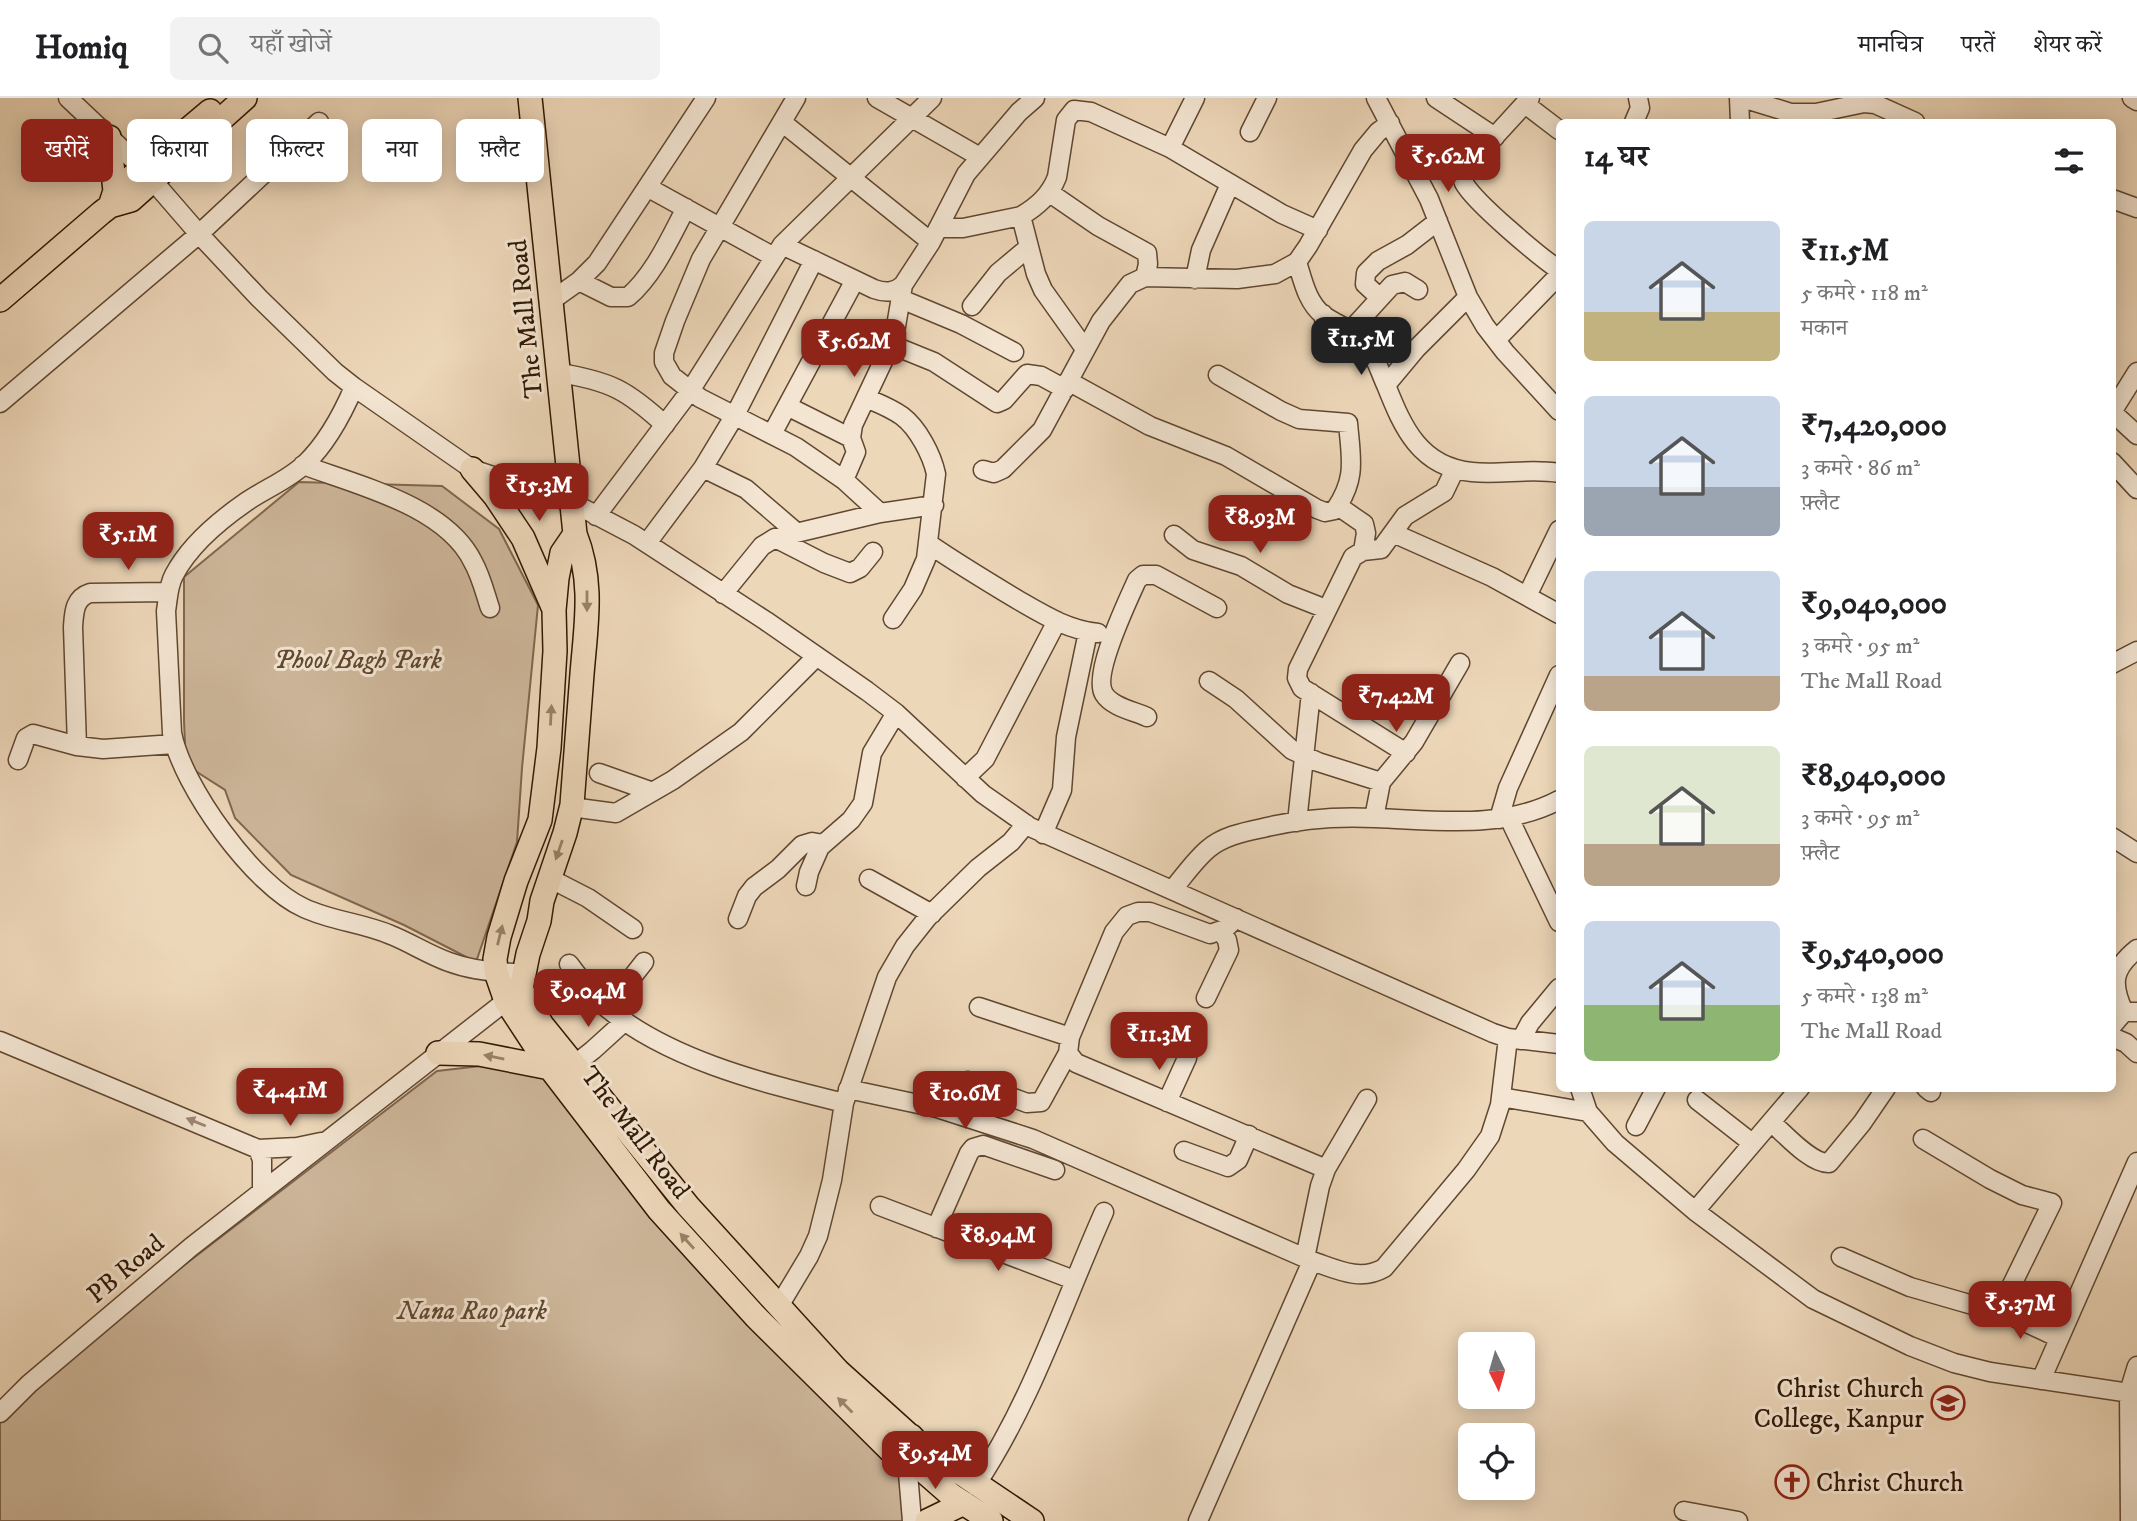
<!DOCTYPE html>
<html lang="hi">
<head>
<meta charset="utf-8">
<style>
  body { margin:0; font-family:"IM FELL DW Pica","Noto Serif Devanagari",serif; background:#f2f2f2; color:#202124; height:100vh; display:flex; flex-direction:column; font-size:26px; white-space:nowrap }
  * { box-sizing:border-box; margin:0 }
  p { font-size:23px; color:#757577 }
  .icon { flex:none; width:38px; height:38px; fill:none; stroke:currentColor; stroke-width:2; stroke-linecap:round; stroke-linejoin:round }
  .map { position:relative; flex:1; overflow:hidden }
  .details { position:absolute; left:1556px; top:21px; width:560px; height:973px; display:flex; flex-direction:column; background:#fff; border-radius:10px; box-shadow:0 4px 18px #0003 }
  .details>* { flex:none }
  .banner { position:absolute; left:21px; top:21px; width:665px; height:63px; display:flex; gap:14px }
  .needle { width:46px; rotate:175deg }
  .buttons { position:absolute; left:1458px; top:1234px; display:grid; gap:14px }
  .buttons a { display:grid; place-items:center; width:77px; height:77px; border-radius:10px; background:#fff; box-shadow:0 4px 18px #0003; font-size:35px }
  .price { position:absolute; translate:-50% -60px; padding:0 16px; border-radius:14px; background:#8f2418; color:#fff; font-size:23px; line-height:46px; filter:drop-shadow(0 2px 4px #0008) }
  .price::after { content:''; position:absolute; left:50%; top:42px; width:21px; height:16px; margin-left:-10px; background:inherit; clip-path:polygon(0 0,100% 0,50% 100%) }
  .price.selected { background:#222; color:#fff }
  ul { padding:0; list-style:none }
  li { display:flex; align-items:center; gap:21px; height:175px; padding:0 28px }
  li span { display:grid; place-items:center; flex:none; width:196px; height:140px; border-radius:10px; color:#555 }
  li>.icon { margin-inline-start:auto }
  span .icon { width:84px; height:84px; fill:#fffc; stroke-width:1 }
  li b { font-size:30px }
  h2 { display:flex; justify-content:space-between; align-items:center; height:84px; padding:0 28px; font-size:30px }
  .tag { padding:0 24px; border-radius:10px; background:#fff; box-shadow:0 4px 18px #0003; font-size:24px; line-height:63px }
  .tag.selected { background:#8f2418; color:#fff }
  header { display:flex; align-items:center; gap:42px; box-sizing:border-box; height:98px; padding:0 35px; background:#fff; border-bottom:2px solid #e0e0e0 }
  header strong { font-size:33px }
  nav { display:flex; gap:38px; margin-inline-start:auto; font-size:24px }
  .search { width:490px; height:63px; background:#f2f2f2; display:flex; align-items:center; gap:18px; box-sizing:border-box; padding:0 24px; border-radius:10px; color:#757577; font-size:26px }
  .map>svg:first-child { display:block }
  .green { fill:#cdb69a; stroke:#7f664e; stroke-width:2 }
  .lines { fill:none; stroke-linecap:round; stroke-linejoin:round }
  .minor-casing { stroke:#604730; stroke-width:21 }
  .major-casing { stroke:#311703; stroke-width:26 }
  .minor { stroke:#f3e5d2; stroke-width:18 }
  .major { stroke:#edd7b9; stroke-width:23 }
  .oneway { fill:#988167 }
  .oneway2 { fill:#9c8875 }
  .labels { text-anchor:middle; stroke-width:6; stroke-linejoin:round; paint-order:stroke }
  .street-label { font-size:26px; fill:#311703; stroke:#f3e5d2 }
  .park-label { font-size:26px; font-style:italic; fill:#604730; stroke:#f3e5d2 }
  .poi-label { font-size:26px; fill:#311703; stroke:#f3e5d2; text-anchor:end }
</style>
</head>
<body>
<header>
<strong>Homiq</strong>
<div class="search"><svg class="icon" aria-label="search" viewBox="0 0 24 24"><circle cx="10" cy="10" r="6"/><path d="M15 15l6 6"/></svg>यहाँ खोजें</div>
<nav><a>मानचित्र</a><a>परतें</a><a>शेयर करें</a></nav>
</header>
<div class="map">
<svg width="2137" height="1423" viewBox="0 0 2137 1423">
  <rect width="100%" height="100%" fill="#edd7b9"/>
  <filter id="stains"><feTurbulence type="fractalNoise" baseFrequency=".00286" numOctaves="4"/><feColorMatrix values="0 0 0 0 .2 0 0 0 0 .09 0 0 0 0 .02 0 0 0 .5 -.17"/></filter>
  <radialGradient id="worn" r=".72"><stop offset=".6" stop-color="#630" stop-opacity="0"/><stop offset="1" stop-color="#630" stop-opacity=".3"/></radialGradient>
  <path class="green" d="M 299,384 L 442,388 L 499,431 L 538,507 L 522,670 L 517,744 L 476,864 L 404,827 L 291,777 L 235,720 L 225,692 L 186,667 L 184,623 L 184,479 Z
    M 498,966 L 545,978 L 900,1364 L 909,1423 L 0,1423 L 0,1315 L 24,1290 L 437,973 Z"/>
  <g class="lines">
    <defs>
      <path id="minor" d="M 68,0 L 141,69 L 199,136 L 259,200 L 335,274 L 354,289 L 472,371 L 573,405 L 634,437 L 766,523 L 867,593 L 896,615 L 983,696 L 1030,729 L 1493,935 L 1508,940 L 1559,946
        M 877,0 L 980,59
        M 1376,0 L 1429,101 L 1468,199 L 1485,228 L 1505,254 L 1559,313
        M 1436,0 L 1495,39
        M 1530,0 L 1466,70 C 1463,75 1461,79 1464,85 C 1475,105 1539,158 1559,172
        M 1739,0 L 1740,24
        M 1742,0 L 1791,15 L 1816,15 L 1864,5 L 1875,6 L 1915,24
        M 2132,0 L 2137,3
        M 1525,6 L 1559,32
        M 1634,24 L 1640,10 L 1638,0
        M 783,25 L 931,144
        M 1250,34 L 1267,0
        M 1170,50 L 1282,116 L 1318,132
        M 647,89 L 774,159
        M 1050,95 L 1098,128 L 1147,155 L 1148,166 L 1145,179
        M 2112,101 L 2137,110
        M 1021,118 C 1038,108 1050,97 1057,79 L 1066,22 L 1074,12 L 1091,14 L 1170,50 L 1195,0
        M 938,130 L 963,130 L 1021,118 L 1036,176 L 1043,192 L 1085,251
        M 782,147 L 874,191 C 885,195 894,195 903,187 L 931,144 L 966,76 L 1019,14 L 1035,0
        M 1297,164 C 1303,183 1307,204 1323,217 C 1338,228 1356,232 1367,248 C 1376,259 1380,274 1386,287 L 1416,251 L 1468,199
        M 1195,181 L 1201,152 L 1230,86
        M 579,183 L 611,199 L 628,199 C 654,177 670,140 686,110
        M 1379,199 L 1365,186 L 1366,175 L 1378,163 L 1407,147 L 1438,123
        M 901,201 L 961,226 L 1014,254
        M 551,203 L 579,183 L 597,165 L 706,0
        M 972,208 L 998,175 L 1029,149
        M 1323,216 L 1330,253
        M 1351,232 L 1392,187 L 1405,184 L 1418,192
        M 1496,242 L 1559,177
        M 892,247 L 934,264 L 997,305 L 1004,302 L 1027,276 L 1041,278 L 1065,291
        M 2137,274 L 2112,314 L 2137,337
        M 559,275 C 610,283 627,292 665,327
        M 1068,283 L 1150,328 L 1226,358 L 1317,411 L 1325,414 L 1335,412 C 1357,380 1351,361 1348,325 L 1299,321 L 1281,313 L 1218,277
        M 1386,287 C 1403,330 1420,369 1472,374 C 1501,377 1530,370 1559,375
        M 354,289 C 342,317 327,345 305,366 C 288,382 265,391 246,404 C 220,422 189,448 174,477 C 168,488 168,501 166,513 L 172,635 C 182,688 254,788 304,810 C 332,823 363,825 391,837 C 411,845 429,857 449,864 C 473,873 498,875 523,875
        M 866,300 C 878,305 891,310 902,318 C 918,330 932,357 936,376 L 926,461 L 913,491 L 893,521
        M 0,305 L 199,136 L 319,24
        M 787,308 L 851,340
        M 772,336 L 855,182
        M 2112,364 L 2137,391
        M 303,367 C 357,387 446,408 473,464 C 481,478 485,495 490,510
        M 703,370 L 746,391 L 796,434
        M 983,372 L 994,375 L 1003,371 L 1042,332 L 1101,223 L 1130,186 L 1145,179 L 1237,181 L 1275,176 L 1297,164 L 1308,148 L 1363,52 L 1378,34 L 1390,25
        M 844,382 L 856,354 L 851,340 L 853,327 L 894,240 L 903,187
        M 1338,408 L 1364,426 L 1366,435 L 1363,453
        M 880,415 L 934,407
        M 596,418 L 690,293 L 782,147 L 932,0
        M 1393,435 L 1492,479 L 1559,516
        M 1174,437 L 1193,452 L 1241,468 L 1288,496 L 1326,511
        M 775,440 L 824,465 L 850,475 L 860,470 L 873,454
        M 647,445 L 703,370 L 735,317 L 814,162
        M 929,446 C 958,466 988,484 1018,502 C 1044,517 1068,532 1098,535
        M 723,496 L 762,448 L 775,440 L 880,415 L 844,382 L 796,349 L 700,300 L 672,278 L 664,264 L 664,255 L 675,223 L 701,161 L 796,0
        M 1527,498 L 1559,432
        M 2112,566 L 2137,553
        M 1209,583 L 1236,601 L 1292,652 L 1318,664 L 1381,684
        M 1147,619 C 1134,613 1112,609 1104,596 C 1092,577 1128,502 1137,482 L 1143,477 L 1156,477 L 1217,510
        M 77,648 L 73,529 C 74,515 74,500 90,495 L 168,494
        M 1406,655 L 1302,590 L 1297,580 L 1298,571 L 1353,459 L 1363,453 L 1381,451 L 1405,418 L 1444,394 L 1455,371
        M 18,662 L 26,640 L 33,636 L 77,648 L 103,651 L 174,646
        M 599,675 L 650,693
        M 965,680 L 985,661 L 1057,523
        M 571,709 L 616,715 L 673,682 L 741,634 L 817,558
        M 1374,720 L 1381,684 L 1414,644 L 1460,565
        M 1509,720 L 1559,824
        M 1499,721 L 1508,690 L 1559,577
        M 1297,724 L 1311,595
        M 1043,736 L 1062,692 L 1066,639 L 1088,534
        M 2112,739 L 2137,755
        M 549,780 L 588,800 L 633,831
        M 869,781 L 932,816
        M 806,788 L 809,774 L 820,749 L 851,722 L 863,705 L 872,655 L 896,615
        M 1173,791 C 1184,778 1195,762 1208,751 C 1223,738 1244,734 1263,730 C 1299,721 1337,718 1375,720 C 1437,722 1502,732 1559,702
        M 1236,820 L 1225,831 L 1210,836 L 1150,814 L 1138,814 L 1127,818 L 1114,834 L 1070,939 L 1068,955 L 1076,965 L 1326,1071
        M 738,821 L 747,798 L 754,789 L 778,771 L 802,747 L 812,744 L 823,746
        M 569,866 C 579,879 589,893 600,904 C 663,961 763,985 844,1005
        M 1206,900 L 1229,852 L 1227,842 L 1221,833
        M 979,909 L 1070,939
        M 608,910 L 644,864
        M 2124,914 C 2111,886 2112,871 2137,851
        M 2112,928 L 2124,914 L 2137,914
        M 2112,939 L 2126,945 L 2137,955
        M 1521,942 L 1530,925 L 1559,890
        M 0,943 L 258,1051 L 297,1049 L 321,1044
        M 574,967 L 593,952 L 625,923
        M 968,983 L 1027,1005 L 1041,1004 L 1068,955
        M 1580,990 L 1588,1014 L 1615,1045 L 1695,1113 L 1813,1201 L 1910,1248 L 1954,1265 L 1990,1274 L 2137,1296
        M 1926,990 L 1931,994
        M 848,991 L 937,1010 L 1033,1041 L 1312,1163 C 1336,1171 1360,1184 1384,1170 L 1466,1072 L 1490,1038 L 1500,1007 L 1508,940
        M 1501,999 L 1588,1014
        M 1697,1002 L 1752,1045
        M 1167,1004 L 1187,960
        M 1771,1024 C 1785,1036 1811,1066 1829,1065 L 1862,1025 L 1886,990
        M 1636,1028 L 1656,990
        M 258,1051 L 262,1062 L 262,1093
        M 1184,1053 L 1228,1069 L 1238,1062 L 1249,1037
        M 880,1108 L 1074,1182
        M 1695,1113 L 1800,990
        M 936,1130 L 969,1055 L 973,1050 L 983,1047 L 1055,1072
        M 1841,1159 L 1910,1189 L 1990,1212 L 1997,1211 L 2002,1207 L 2052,1105 L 2022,1097 L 1990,1081 L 1923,1041
        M 1305,1160 L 1320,1088 L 1326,1071 L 1367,1001
        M 779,1208 L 809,1158 L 818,1138 L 832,1082 L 844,1005 L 887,879 L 905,848 L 928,819 L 978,770 L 1011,744 L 1026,726
        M 1997,1211 L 2059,1240
        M 2041,1282 L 2137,1064
        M 0,1315 L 29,1286 L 191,1149 L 506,903
        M 907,1363 L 912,1423
        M 976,1387 C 1032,1303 1063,1206 1104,1114
        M 1684,1413 L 1738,1423
        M 1198,1423 L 1312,1163
        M 2130,1423 L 2129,1294 L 2137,1268"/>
      <path id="major" d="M 530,0 L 575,436 C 594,484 586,526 582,576 C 579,619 575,663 572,707 L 565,735 L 542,803 L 539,823 L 528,856 L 521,891 L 542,927 L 688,1108 L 838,1273 L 910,1338
        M 109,39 L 115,93
        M 110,108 L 115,93 L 210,13
        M 0,202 L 101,115 L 110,108 L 131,102 L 245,0
        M 472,371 L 495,398 L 523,440 L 553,509
        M 575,436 L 562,455 L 557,480 L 554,512 L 555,553 L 549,650 L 540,722 L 516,783 L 499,839 L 495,861 L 496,874 L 506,903 L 550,970 L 659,1112 L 756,1219 L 899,1361 L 907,1363 L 915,1360 L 919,1347
        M 438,955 L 479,956 L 550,970
        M 911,1338 L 919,1347 L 1032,1423
        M 911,1362 L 951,1397 L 991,1423
        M 927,1423 L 964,1405"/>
    </defs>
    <use href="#minor" class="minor-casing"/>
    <use href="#major" class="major-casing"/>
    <use href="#minor" class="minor"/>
    <use href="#major" class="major"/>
  </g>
  <defs><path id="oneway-solid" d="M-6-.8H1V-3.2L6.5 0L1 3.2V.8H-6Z" transform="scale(1.75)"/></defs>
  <g class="oneway">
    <use href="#oneway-solid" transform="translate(587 503) rotate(90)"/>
    <use href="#oneway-solid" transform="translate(551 617) rotate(-87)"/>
    <use href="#oneway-solid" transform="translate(559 752) rotate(109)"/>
    <use href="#oneway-solid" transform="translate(500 837) rotate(-76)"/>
    <use href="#oneway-solid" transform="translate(494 959) rotate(-169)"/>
    <use href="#oneway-solid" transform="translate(687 1143) rotate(-132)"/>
    <use href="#oneway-solid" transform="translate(845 1307) rotate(-135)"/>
  </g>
  <use class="oneway2" href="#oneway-solid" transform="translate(196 1024) rotate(-158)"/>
  <defs>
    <symbol id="university-ring" viewBox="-11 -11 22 22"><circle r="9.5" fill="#f3e5d2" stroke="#8f2418" stroke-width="1.5"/><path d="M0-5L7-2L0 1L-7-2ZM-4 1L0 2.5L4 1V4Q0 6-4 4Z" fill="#8f2418"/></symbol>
    <symbol id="church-ring" viewBox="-11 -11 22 22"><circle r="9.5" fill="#f3e5d2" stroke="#8f2418" stroke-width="1.5"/><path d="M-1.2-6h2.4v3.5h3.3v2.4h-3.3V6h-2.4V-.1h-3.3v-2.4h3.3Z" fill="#8f2418"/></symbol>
  </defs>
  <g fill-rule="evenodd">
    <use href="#university-ring" x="1929" y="1286" width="38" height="38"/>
    <use href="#church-ring" x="1773" y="1365" width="38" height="38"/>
  </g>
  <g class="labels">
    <g class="street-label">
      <text transform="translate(525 221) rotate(-96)" y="9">The Mall Road</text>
      <text transform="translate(636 1034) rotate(52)" y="9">The Mall Road</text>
      <text transform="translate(125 1170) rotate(-40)" y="9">PB Road</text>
    </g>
    <g class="park-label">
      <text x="358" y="570">Phool Bagh Park</text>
      <text x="472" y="1221">Nana Rao park</text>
    </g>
    <g class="poi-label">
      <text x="1924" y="1299">Christ Church<tspan x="1924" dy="30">College, Kanpur</tspan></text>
      <text x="1816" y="1393" text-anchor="start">Christ Church</text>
    </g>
  </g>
  <rect width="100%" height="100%" filter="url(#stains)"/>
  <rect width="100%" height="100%" fill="url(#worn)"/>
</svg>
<div class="buttons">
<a><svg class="needle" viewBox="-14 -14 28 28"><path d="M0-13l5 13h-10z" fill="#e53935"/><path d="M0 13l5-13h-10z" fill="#757577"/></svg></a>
<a><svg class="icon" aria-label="locate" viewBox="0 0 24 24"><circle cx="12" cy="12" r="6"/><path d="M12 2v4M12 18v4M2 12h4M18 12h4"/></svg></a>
</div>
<b class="price" style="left:1448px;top:96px">₹5.62M</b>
<b class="price selected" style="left:1361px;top:279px">₹11.5M</b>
<b class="price" style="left:854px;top:281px">₹5.62M</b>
<b class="price" style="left:539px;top:425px">₹15.3M</b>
<b class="price" style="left:1260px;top:457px">₹8.93M</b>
<b class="price" style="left:128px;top:474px">₹5.1M</b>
<b class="price" style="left:1396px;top:636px">₹7.42M</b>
<b class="price" style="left:588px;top:931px">₹9.04M</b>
<b class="price" style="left:1159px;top:974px">₹11.3M</b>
<b class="price" style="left:290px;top:1030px">₹4.41M</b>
<b class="price" style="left:965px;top:1033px">₹10.6M</b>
<b class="price" style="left:998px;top:1175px">₹8.94M</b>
<b class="price" style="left:2020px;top:1243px">₹5.37M</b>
<b class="price" style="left:935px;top:1393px">₹9.54M</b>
<div class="banner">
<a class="tag selected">खरीदें</a>
<a class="tag">किराया</a>
<a class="tag">फ़िल्टर</a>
<a class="tag">नया</a>
<a class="tag">फ़्लैट</a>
</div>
<section class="details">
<h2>14 घर<svg class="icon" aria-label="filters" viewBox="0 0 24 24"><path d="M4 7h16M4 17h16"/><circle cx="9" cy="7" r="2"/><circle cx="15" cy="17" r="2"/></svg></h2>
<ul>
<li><span style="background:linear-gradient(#c9d6e8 65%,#c2b280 0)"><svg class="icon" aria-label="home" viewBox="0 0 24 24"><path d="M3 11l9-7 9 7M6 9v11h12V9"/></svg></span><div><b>₹11.5M</b><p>5 कमरे · 118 m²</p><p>मकान</p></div></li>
<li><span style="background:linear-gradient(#c9d6e8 65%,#9aa5b1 0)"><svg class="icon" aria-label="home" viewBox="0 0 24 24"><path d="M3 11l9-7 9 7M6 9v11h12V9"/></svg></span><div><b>₹7,420,000</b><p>3 कमरे · 86 m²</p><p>फ़्लैट</p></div></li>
<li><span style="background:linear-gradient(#c9d6e8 75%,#b9a48a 0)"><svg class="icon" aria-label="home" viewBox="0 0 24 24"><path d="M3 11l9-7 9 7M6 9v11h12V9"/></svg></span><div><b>₹9,040,000</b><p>3 कमरे · 95 m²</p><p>The Mall Road</p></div></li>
<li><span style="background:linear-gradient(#dfe7d0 70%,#b9a48a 0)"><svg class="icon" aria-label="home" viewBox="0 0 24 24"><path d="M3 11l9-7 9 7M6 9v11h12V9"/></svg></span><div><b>₹8,940,000</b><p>3 कमरे · 95 m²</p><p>फ़्लैट</p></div></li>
<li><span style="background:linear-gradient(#c9d6e8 60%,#8fb573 0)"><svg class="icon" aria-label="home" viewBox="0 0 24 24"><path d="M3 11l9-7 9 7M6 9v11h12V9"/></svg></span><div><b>₹9,540,000</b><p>5 कमरे · 138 m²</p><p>The Mall Road</p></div></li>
</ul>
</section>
</div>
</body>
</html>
